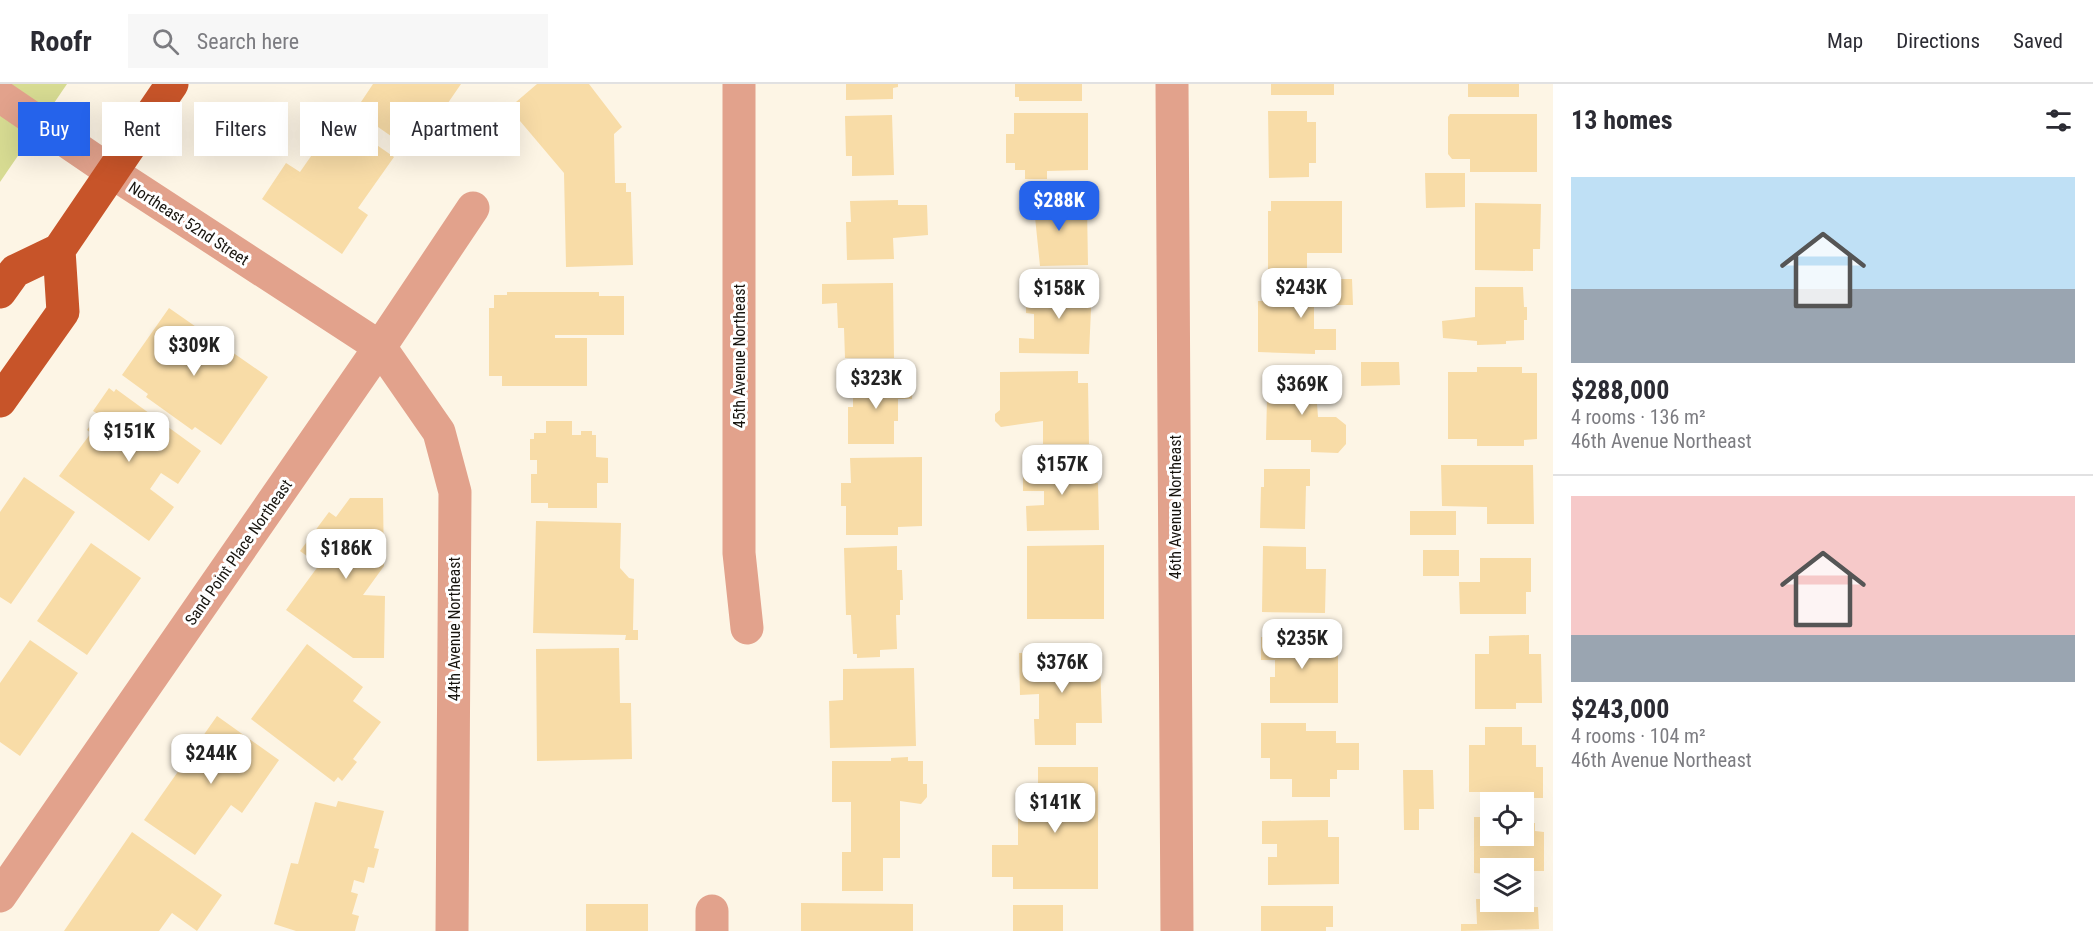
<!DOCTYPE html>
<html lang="en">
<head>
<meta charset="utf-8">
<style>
  body { margin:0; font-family:"Roboto Condensed",sans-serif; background:#f7f7f7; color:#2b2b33; height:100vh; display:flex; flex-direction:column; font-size:22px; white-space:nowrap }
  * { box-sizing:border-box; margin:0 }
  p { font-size:20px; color:#7c7c81 }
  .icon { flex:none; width:33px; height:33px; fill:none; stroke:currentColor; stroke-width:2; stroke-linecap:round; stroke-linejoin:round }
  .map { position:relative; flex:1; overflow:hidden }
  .panel { display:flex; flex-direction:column; background:#fff; width:540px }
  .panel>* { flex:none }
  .guide { position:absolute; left:18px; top:18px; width:570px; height:54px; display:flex; gap:12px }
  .fabs { position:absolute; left:1480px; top:708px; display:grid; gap:12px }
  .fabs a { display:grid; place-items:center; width:54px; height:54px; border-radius:0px; background:#fff; box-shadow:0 6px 24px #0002; font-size:30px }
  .price { position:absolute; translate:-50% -51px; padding:0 14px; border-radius:12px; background:#fff; color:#222; font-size:20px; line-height:39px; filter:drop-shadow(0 2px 3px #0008) }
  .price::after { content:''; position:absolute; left:50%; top:36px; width:18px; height:14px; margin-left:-9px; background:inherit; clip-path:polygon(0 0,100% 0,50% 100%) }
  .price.active { background:#2563eb; color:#fff }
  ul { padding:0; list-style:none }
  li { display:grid; align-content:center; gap:12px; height:318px; padding:0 18px }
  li+li { border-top:2px solid #e1e1e2 }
  li span { display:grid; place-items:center; height:186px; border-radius:0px; color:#555 }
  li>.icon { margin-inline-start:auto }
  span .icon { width:108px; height:108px; fill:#fffc; stroke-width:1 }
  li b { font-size:26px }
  h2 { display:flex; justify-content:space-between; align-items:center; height:72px; padding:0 18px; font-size:26px }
  .tag { padding:0 21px; border-radius:0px; background:#fff; box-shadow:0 6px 24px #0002; font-size:21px; line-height:54px }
  .tag.active { background:#2563eb; color:#fff }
  header { display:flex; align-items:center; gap:36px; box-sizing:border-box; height:84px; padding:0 30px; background:#fff; border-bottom:2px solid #e1e1e2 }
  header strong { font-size:28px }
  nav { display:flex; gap:33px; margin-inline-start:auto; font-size:21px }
  .search { width:420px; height:54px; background:#f7f7f7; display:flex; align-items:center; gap:15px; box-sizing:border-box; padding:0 21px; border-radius:0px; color:#7c7c81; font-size:22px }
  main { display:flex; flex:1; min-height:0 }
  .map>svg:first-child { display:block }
  .green { fill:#d7db92 }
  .building { fill:#f8dca7 }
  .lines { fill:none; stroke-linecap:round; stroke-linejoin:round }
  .street { stroke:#e2a28c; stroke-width:33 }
  .primary { stroke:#c75429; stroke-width:33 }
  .labels { text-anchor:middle; stroke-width:6; stroke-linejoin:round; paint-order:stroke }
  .street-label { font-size:16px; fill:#18150f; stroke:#fff }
</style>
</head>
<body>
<header>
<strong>Roofr</strong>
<div class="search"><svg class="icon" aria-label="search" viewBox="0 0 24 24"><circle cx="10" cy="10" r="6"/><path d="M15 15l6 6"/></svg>Search here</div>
<nav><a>Map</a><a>Directions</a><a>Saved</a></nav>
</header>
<main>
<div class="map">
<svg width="1553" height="847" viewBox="0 0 1553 847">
  <rect width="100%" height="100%" fill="#fdf5e5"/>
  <path class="green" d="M 0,0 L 67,0 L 0,98 Z"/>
  <path class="building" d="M 373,0 L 461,0 L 419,61 L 406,52 L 401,59 L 355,27 Z
    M 537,0 L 589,0 L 622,43 L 614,50 L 615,99 L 626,99 L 626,108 L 631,108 L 633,181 L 566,183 L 564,89 L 509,24 Z
    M 846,0 L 898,0 L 898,3 L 893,4 L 893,15 L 846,16 Z
    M 1015,0 L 1082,0 L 1082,17 L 1019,17 L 1019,13 L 1015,13 Z
    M 1271,0 L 1334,0 L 1334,11 L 1271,11 Z
    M 1468,0 L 1519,0 L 1519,13 L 1468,13 Z
    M 328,27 L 394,73 L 358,124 L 368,131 L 342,170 L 262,115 L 286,79 L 300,88 L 325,52 L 315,45 Z
    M 1268,27 L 1307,27 L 1307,38 L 1316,38 L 1316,79 L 1309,79 L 1309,93 L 1269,94 Z
    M 1014,29 L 1088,29 L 1088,86 L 1047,87 L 1047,95 L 1025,95 L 1025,86 L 1015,86 L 1015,79 L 1006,79 L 1006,50 L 1014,50 Z
    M 1450,30 L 1537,30 L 1537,88 L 1470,88 L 1470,75 L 1452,75 L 1448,70 L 1448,33 Z
    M 892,31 L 894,91 L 852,92 L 852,72 L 846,72 L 845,32 Z
    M 1425,89 L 1465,89 L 1465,123 L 1426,124 Z
    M 1026,108 L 1044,108 L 1045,123 L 1087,122 L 1088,181 L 1040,182 L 1035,133 L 1027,133 Z
    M 898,116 L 898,121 L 927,121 L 928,151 L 893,154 L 894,175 L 847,176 L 846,138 L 851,138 L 850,117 Z
    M 1271,117 L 1342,117 L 1342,169 L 1307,169 L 1307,188 L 1268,189 L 1268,127 L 1271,127 Z
    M 1475,119 L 1541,120 L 1540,165 L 1533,165 L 1533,187 L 1475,186 Z
    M 1309,195 L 1352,195 L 1353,221 L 1314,221 L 1314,245 L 1336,245 L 1336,266 L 1315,266 L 1315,270 L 1258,268 L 1258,217 L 1267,217 L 1267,213 L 1310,212 Z
    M 893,199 L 894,274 L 845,274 L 844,244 L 838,244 L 837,219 L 822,220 L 822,200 Z
    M 1034,202 L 1092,203 L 1089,270 L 1019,269 L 1019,254 L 1034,255 L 1034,230 L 1026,229 L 1026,204 L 1034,204 Z
    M 1475,203 L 1523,203 L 1524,223 L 1527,223 L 1527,236 L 1524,236 L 1524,256 L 1506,257 L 1506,260 L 1477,261 L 1477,257 L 1443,254 L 1442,237 L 1475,233 Z
    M 507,208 L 599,208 L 599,212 L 624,212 L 624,251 L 555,251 L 555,254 L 587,254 L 587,302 L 502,302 L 502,292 L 489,292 L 489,224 L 494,224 L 494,211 L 507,211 Z
    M 169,224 L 268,293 L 221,361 L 195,343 L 192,346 L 146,313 L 148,310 L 122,291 Z
    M 1361,278 L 1399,278 L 1400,301 L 1361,302 Z
    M 1477,283 L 1522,283 L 1522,289 L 1537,289 L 1537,355 L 1524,356 L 1524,362 L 1477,362 L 1477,355 L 1448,355 L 1448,288 L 1477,288 Z
    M 1078,287 L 1078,299 L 1088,299 L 1089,360 L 1043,360 L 1043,337 L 1001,343 L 995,337 L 995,330 L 1000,326 L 1000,288 Z
    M 1272,291 L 1315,292 L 1318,333 L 1336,333 L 1346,341 L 1346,360 L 1338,369 L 1311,368 L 1311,356 L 1266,356 L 1267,314 L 1272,314 Z
    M 853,296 L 913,296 L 912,315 L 898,315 L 898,337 L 894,337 L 894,360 L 848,360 L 848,323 L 853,323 Z
    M 109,304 L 114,308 L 116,305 L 201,367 L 178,400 L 161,389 L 150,405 L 174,423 L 149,457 L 59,392 L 91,349 L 87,346 L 98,330 L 93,327 Z
    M 546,337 L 572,337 L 572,351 L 581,351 L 581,347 L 592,347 L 592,351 L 596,351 L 596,373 L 608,374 L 608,399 L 597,399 L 597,424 L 548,424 L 548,419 L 531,419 L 531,390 L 537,390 L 537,376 L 530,376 L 530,355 L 534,355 L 534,349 L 546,349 Z
    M 922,373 L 922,442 L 898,443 L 898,451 L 846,451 L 846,422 L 841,422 L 841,399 L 851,399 L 850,374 Z
    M 1093,376 L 1093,399 L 1098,399 L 1099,446 L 1027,447 L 1026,422 L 1044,421 L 1044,407 L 1023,407 L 1023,377 Z
    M 1441,381 L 1533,381 L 1534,440 L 1487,440 L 1487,423 L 1442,422 Z
    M 1264,385 L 1310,385 L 1310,402 L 1306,402 L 1305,445 L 1260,444 L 1261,403 L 1264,403 Z
    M 24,393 L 75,428 L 11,520 L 0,513 L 0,428 Z
    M 350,414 L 383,414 L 384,482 L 363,511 L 385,512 L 384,574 L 353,574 L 286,526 L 319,481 L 300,467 L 329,428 L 336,433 Z
    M 1410,427 L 1456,427 L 1456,451 L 1410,451 Z
    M 536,437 L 621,439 L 620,484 L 629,494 L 634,495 L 633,546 L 638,546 L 638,556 L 625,556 L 626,551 L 533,549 Z
    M 91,459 L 141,494 L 87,571 L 37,537 Z
    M 1104,461 L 1104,535 L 1027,535 L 1027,462 Z
    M 897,462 L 897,486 L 902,486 L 903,516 L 900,516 L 900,531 L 896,531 L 897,565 L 880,566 L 880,573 L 857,574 L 857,570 L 853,570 L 851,531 L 846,531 L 844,464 Z
    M 1263,462 L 1306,463 L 1306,485 L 1326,485 L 1325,529 L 1262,528 Z
    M 1423,466 L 1459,466 L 1459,492 L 1423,492 Z
    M 1480,474 L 1531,474 L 1531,508 L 1526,508 L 1526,530 L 1460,530 L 1459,498 L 1480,498 Z
    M 1529,551 L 1529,570 L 1541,570 L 1542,619 L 1516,619 L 1516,625 L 1475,625 L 1475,570 L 1489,570 L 1489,552 Z
    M 1261,553 L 1328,553 L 1328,571 L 1338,571 L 1338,619 L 1270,619 L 1270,593 L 1275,593 L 1275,576 L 1261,576 Z
    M 30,556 L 78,589 L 20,672 L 0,658 L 0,599 Z
    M 307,560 L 363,603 L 353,617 L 381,638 L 353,675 L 357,678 L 342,697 L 338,693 L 334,698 L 251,635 Z
    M 619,564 L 620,619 L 631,619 L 632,675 L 537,677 L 536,565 Z
    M 1082,567 L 1083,577 L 1100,576 L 1102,639 L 1076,639 L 1076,661 L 1035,661 L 1034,635 L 1039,635 L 1039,610 L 1020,611 L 1019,569 Z
    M 914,584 L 916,662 L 830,664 L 829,617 L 843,616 L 843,585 Z
    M 217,632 L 279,676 L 242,729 L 231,721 L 195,771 L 144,736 Z
    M 1261,639 L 1306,639 L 1306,647 L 1336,647 L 1336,659 L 1359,659 L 1359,686 L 1337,686 L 1337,695 L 1330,695 L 1330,713 L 1292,713 L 1292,695 L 1270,695 L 1270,674 L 1261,674 Z
    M 1485,643 L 1522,643 L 1522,661 L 1536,661 L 1536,683 L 1543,683 L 1543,714 L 1498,714 L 1498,708 L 1469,708 L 1469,661 L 1485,661 Z
    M 908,673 L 908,677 L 923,677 L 923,700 L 927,700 L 927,713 L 921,720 L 900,717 L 900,774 L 883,774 L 883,807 L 842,807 L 842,768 L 851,768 L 851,718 L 832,718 L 832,677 L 891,677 L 891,674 Z
    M 1038,683 L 1098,683 L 1098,805 L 1013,805 L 1013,793 L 992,793 L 992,761 L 1018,761 L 1018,714 L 1038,714 Z
    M 1403,686 L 1433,686 L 1434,725 L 1419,725 L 1419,746 L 1404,746 Z
    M 338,717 L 384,727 L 374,764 L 379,765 L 374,784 L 368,783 L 364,799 L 354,796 L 351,808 L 358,810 L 352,830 L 359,832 L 355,847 L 296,847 L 274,840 L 291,779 L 298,780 L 315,718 L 336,723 Z
    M 1474,733 L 1491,733 L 1491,752 L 1524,752 L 1524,739 L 1535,739 L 1535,747 L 1544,748 L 1544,787 L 1528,787 L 1528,806 L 1524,806 L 1524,784 L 1491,784 L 1491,790 L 1474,789 Z
    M 1328,736 L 1328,753 L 1339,753 L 1339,800 L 1268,801 L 1268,773 L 1277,773 L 1277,760 L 1262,760 L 1262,737 Z
    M 132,748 L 222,811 L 197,847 L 172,829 L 159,847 L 64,847 Z
    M 1476,815 L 1491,815 L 1493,824 L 1538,823 L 1539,845 L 1461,847 L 1461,840 L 1477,840 Z
    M 801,819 L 913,820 L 913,847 L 801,847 Z
    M 586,820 L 648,820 L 648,847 L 586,847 Z
    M 1013,821 L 1063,821 L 1063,847 L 1013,847 Z
    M 1261,822 L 1333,822 L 1333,843 L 1326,843 L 1326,847 L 1261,847 Z"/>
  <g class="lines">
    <path class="street" d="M 739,0 L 739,469 L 747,544
      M 1172,0 L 1177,847
      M 0,12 L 113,89 L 380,263 L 439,348 L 455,408 L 452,847
      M 0,812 L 380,263 L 473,124
      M 712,827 L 712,847"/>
    <path class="primary" d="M 0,208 L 15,187 L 59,166 L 172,0
      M 0,317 L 63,228 L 59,166"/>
  </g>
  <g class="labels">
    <g class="street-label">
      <text transform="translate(189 139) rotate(33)" y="6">Northeast 52nd Street</text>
      <text transform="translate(739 272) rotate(-90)" y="6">45th Avenue Northeast</text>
      <text transform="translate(1175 423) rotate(-90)" y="6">46th Avenue Northeast</text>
      <text transform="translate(238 468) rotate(-55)" y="6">Sand Point Place Northeast</text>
      <text transform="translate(454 545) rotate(-90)" y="6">44th Avenue Northeast</text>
    </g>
  </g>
</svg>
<div class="fabs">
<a><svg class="icon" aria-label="locate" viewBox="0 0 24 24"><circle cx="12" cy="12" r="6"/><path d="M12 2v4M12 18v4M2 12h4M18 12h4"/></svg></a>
<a><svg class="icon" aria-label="layers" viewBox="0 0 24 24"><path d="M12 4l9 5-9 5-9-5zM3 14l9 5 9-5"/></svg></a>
</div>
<b class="price active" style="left:1059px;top:148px">$288K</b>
<b class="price" style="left:1301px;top:235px">$243K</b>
<b class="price" style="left:1059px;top:236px">$158K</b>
<b class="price" style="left:194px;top:293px">$309K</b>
<b class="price" style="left:876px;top:326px">$323K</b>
<b class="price" style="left:1302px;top:332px">$369K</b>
<b class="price" style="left:129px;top:379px">$151K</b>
<b class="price" style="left:1062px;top:412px">$157K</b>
<b class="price" style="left:346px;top:496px">$186K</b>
<b class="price" style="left:1302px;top:586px">$235K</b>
<b class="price" style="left:1062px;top:610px">$376K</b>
<b class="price" style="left:211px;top:701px">$244K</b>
<b class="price" style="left:1055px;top:750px">$141K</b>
<div class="guide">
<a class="tag active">Buy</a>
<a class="tag">Rent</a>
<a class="tag">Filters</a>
<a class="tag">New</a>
<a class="tag">Apartment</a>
</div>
</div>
<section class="panel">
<h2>13 homes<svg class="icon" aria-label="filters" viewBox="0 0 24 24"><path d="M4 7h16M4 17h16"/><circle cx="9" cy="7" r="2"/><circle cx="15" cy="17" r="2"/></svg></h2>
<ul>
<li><span style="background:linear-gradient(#bfe0f5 60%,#9aa5b1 0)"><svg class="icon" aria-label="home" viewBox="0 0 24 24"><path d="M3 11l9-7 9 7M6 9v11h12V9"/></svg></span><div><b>$288,000</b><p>4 rooms · 136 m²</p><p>46th Avenue Northeast</p></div></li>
<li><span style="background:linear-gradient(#f6c9c9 75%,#9aa5b1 0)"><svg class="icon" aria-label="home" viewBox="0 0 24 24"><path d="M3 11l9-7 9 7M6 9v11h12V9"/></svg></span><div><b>$243,000</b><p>4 rooms · 104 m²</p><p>46th Avenue Northeast</p></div></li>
</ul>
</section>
</main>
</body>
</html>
